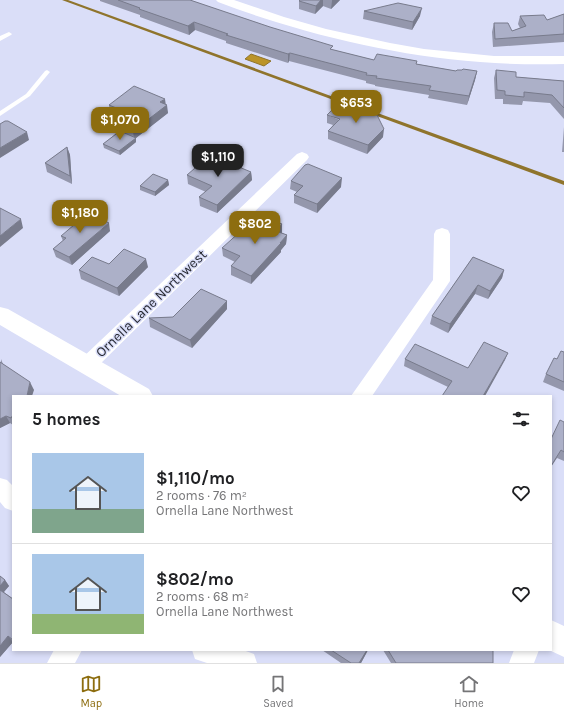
<!DOCTYPE html>
<html lang="en">
<head>
<meta charset="utf-8">
<style>
  body { margin:0; font-family:Karla,sans-serif; background:#f6f6f6; color:#202124; height:100vh; display:flex; flex-direction:column; font-size:15px; white-space:nowrap }
  * { box-sizing:border-box; margin:0 }
  p { font-size:13px; color:#757577 }
  .icon { flex:none; width:22px; height:22px; fill:none; stroke:currentColor; stroke-width:2; stroke-linecap:round; stroke-linejoin:round }
  .map { position:relative; flex:1; overflow:hidden }
  .sheet { position:absolute; left:12px; top:395px; width:540px; height:256px; display:flex; flex-direction:column; background:#fff; border-radius:0px; box-shadow:0 2px 6px #0003 }
  .sheet>* { flex:none }
  .price { position:absolute; translate:-50% -34px; padding:0 9px; border-radius:8px; background:#8d6d0f; color:#fff; font-size:13px; line-height:26px; filter:drop-shadow(0 1px 2px #0008) }
  .price::after { content:''; position:absolute; left:50%; top:24px; width:12px; height:9px; margin-left:-6px; background:inherit; clip-path:polygon(0 0,100% 0,50% 100%) }
  .price.selected { background:#222; color:#fff }
  ul { padding:0; list-style:none }
  li { display:flex; align-items:center; gap:12px; height:100px; padding:0 20px }
  li+li { border-top:1px solid #e0e0e0 }
  li span { display:grid; place-items:center; flex:none; width:112px; height:80px; border-radius:0px; color:#555 }
  li>.icon { margin-inline-start:auto }
  span .icon { width:48px; height:48px; fill:#fffc; stroke-width:1 }
  li b { font-size:17px }
  h2 { display:flex; justify-content:space-between; align-items:center; height:48px; padding:0 20px; font-size:17px }
  .dock { display:flex; justify-content:space-around; align-items:center; height:56px; border-top:1px solid #e0e0e0; background:#fff; font-size:11px; color:#757577 }
  .dock a { display:grid; justify-items:center; gap:2px }
  .dock .selected { color:#8d6d0f }
  .map>svg:first-child { display:block }
  .water { fill:#bb9429; stroke:#8f742c }
  .lines { fill:none; stroke-linecap:round; stroke-linejoin:round }
  .stream { fill:#8f742c; fill-rule:evenodd }
  .lane { fill:#fff; fill-rule:evenodd }
  .street { fill:#fff; fill-rule:evenodd }
  .secondary { fill:#fff; fill-rule:evenodd }
  .wall { fill:#9497ac }
  .shaded-wall { fill:#787b8c }
  .building { fill:#acb0c8; stroke:#787b8c }
  .labels { text-anchor:middle; stroke-width:3; stroke-linejoin:round; paint-order:stroke }
  .street-label { font-size:14px; fill:#272932; stroke:#dadef8 }
</style>
</head>
<body>
<div class="map">
<svg width="564" height="663" viewBox="0 0 564 663">
  <rect width="100%" height="100%" fill="#dadef8"/>
  <path class="water" d="M 251,54 L 271,61 L 264,66 L 245,59 Z"/>
  <g class="lines">
    <path class="stream" d="M 62,0 L 68,0 L 564,181 L 564,185 Z"/>
    <path class="lane" d="M 9,32 L 12,34 L 11,35 L 0,41 L 0,36 Z
      M 47,70 L 50,72 L 30,96 L 0,116 L 0,111 L 26,94 L 45,71 Z"/>
    <path class="street" d="M 216,0 L 234,0 L 284,17 L 326,29 L 390,43 L 424,49 L 494,56 L 564,56 L 564,64 C 465,67 370,51 276,22 C 256,16 237,9 218,2 Z
      M 302,152 L 307,154 L 309,157 L 307,160 L 94,370 L 87,372 L 80,370 L 78,365 L 80,360 L 297,154 Z
      M 442,228 L 448,230 L 450,234 L 450,281 L 372,396 L 351,396 L 433,280 L 434,234 L 436,230 Z
      M 0,478 L 7,480 L 13,486 L 13,511 L 5,508 L 0,502 Z
      M 54,650 L 82,650 L 75,663 L 47,663 Z
      M 192,650 L 243,650 L 254,654 L 257,663 L 207,663 L 195,659 Z
      M 514,650 L 539,650 L 534,663 L 509,663 Z"/>
    <path class="secondary" d="M 0,307 L 8,309 L 149,389 L 153,396 L 121,396 L 0,325 Z
      M 551,620 L 564,626 L 564,657 L 549,650 L 551,650 Z"/>
  </g>
  <path class="wall" d="M 100,0 L 190,0 L 333,50 L 374,60 L 417,64 L 456,71 L 477,71 L 475,80 L 467,105 L 428,98 L 429,95 L 375,86 L 375,85 L 366,83 L 366,81 L 289,61 L 288,63 L 226,43 L 226,41 L 195,30 L 189,35 L 140,17 L 140,15 L 100,1 Z
    M 300,0 L 340,0 L 331,9 L 323,6 L 315,14 L 299,9 L 299,1 Z
    M 364,11 L 420,16 L 412,30 L 363,19 Z
    M 564,14 L 564,42 L 493,47 L 492,32 L 494,23 L 512,31 L 520,28 L 518,24 L 520,16 L 547,20 Z
    M 496,70 L 516,77 L 564,81 L 564,119 L 550,103 L 523,101 L 522,105 L 503,104 L 503,99 L 495,99 L 494,78 Z
    M 165,104 L 168,113 L 136,138 L 136,142 L 120,155 L 104,148 L 103,144 L 118,132 L 114,131 L 113,122 L 120,117 L 110,113 L 109,105 Z
    M 327,115 L 383,137 L 367,154 L 328,139 L 328,131 L 333,125 L 327,123 Z
    M 564,127 L 564,152 L 562,152 Z
    M 67,147 L 70,155 L 72,184 L 47,172 L 45,163 Z
    M 251,172 L 252,180 L 217,213 L 200,206 L 199,197 L 206,192 L 188,184 L 187,175 Z
    M 168,180 L 169,185 L 155,196 L 140,190 L 140,186 Z
    M 291,181 L 341,187 L 317,213 L 294,203 L 294,195 L 297,192 L 290,189 Z
    M 110,231 L 72,265 L 56,257 L 53,249 L 63,241 L 61,236 Z
    M 282,233 L 287,235 L 286,244 L 281,250 L 281,252 L 251,284 L 231,275 L 231,266 L 235,262 L 223,256 L 222,248 Z
    M 473,257 L 504,270 L 502,278 L 488,299 L 475,294 L 448,333 L 430,324 L 432,316 Z
    M 109,264 L 148,267 L 119,296 L 81,279 L 79,270 Z
    M 227,309 L 192,348 L 150,327 L 149,318 L 173,317 Z
    M 564,352 L 564,391 L 543,382 L 546,374 L 557,359 Z
    M 1,359 L 3,364 L 34,390 L 13,396 L 13,425 L 10,423 L 0,428 Z
    M 405,359 L 468,368 L 505,360 L 448,387 L 404,366 Z
    M 564,422 L 564,461 L 557,458 L 551,467 L 551,438 Z
    M 0,576 L 5,580 L 9,586 L 4,592 L 13,599 L 13,642 L 0,657 Z
    M 322,650 L 368,650 L 361,663 L 341,663 Z
    M 383,650 L 492,650 L 493,663 L 391,663 Z"/>
  <path class="shaded-wall" d="M 321,0 L 323,0 L 323,6 L 315,14 L 316,6 Z
    M 332,0 L 340,0 L 331,9 L 332,1 Z
    M 422,8 L 420,16 L 412,30 L 413,22 Z
    M 194,22 L 195,30 L 189,35 L 188,26 Z
    M 290,53 L 289,61 L 288,63 L 288,54 Z
    M 477,71 L 475,80 L 467,105 L 469,96 Z
    M 165,99 L 166,106 L 167,105 L 168,113 L 136,138 L 136,142 L 120,155 L 119,151 L 134,139 L 133,131 L 160,102 Z
    M 384,129 L 383,137 L 367,154 L 368,145 Z
    M 27,132 L 29,140 L 0,158 L 0,148 Z
    M 67,147 L 70,155 L 72,184 L 70,176 Z
    M 251,172 L 252,180 L 217,213 L 217,205 Z
    M 342,178 L 341,187 L 317,213 L 317,204 Z
    M 168,180 L 169,185 L 155,196 L 155,192 Z
    M 21,219 L 23,228 L 0,247 L 0,236 Z
    M 109,223 L 110,231 L 72,265 L 69,257 Z
    M 282,224 L 282,233 L 276,239 L 276,231 Z
    M 287,235 L 286,244 L 281,250 L 281,252 L 251,284 L 251,276 Z
    M 146,259 L 148,267 L 119,296 L 117,288 Z
    M 504,270 L 502,278 L 488,299 L 490,291 Z
    M 478,285 L 475,294 L 448,333 L 450,324 Z
    M 227,301 L 227,309 L 192,348 L 190,340 Z
    M 508,353 L 505,360 L 485,396 L 483,396 Z
    M 30,382 L 34,390 L 32,396 L 27,396 Z
    M 6,416 L 10,423 L 0,428 L 0,419 Z
    M 5,580 L 9,586 L 2,594 L 0,591 L 0,586 Z
    M 8,636 L 13,642 L 0,657 L 0,646 Z
    M 367,650 L 368,650 L 361,663 L 359,663 Z"/>
  <path class="building" d="M 118,0 L 190,0 L 270,27 L 333,46 L 330,49 L 374,60 L 377,54 L 417,61 L 416,64 L 456,71 L 457,70 L 462,70 L 463,69 L 477,71 L 469,96 L 429,90 L 431,86 L 376,78 L 377,76 L 366,75 L 367,73 L 290,53 L 288,54 L 226,35 L 228,34 L 194,22 L 188,26 L 139,9 L 140,8 Z
    M 300,0 L 321,0 L 316,6 L 299,1 Z
    M 398,3 L 422,8 L 413,22 L 364,11 Z
    M 564,14 L 564,34 L 495,39 L 494,23 L 508,23 L 512,31 L 526,26 L 520,16 L 544,15 L 547,20 Z
    M 496,70 L 516,72 L 516,77 L 564,81 L 564,108 L 552,95 L 524,92 L 524,97 L 505,95 L 505,91 L 497,90 Z
    M 134,86 L 165,99 L 160,102 L 167,105 L 133,131 L 113,122 L 126,112 L 109,105 Z
    M 340,102 L 377,115 L 384,129 L 368,145 L 328,131 L 340,119 L 327,115 Z
    M 5,121 L 8,121 L 27,132 L 0,148 L 0,124 Z
    M 120,131 L 136,138 L 119,151 L 103,144 Z
    M 67,147 L 70,176 L 45,163 Z
    M 210,155 L 251,172 L 217,205 L 199,197 L 212,186 L 187,175 Z
    M 308,164 L 342,178 L 317,204 L 294,195 L 303,186 L 291,181 L 305,165 Z
    M 153,174 L 168,180 L 155,192 L 140,186 Z
    M 0,208 L 21,219 L 0,236 Z
    M 88,213 L 109,223 L 69,257 L 53,249 L 66,238 L 61,236 Z
    M 266,218 L 282,224 L 276,231 L 287,235 L 280,243 L 281,243 L 251,276 L 231,266 L 240,256 L 222,248 L 252,221 L 260,224 Z
    M 124,249 L 146,259 L 117,288 L 79,270 L 92,257 L 109,264 Z
    M 473,257 L 504,270 L 490,291 L 478,285 L 450,324 L 432,316 Z
    M 201,289 L 227,301 L 190,340 L 149,318 L 173,317 Z
    M 484,342 L 508,353 L 483,396 L 442,396 L 452,381 L 405,359 L 415,344 L 468,368 Z
    M 561,351 L 564,352 L 564,382 L 546,374 L 554,358 L 557,359 Z
    M 0,362 L 30,382 L 27,396 L 13,396 L 13,415 L 11,418 L 6,416 L 0,419 Z
    M 560,420 L 564,422 L 564,452 L 561,450 L 551,466 L 551,439 Z
    M 0,576 L 5,580 L 0,586 Z
    M 0,590 L 13,599 L 13,640 L 8,636 L 0,646 Z
    M 331,650 L 367,650 L 359,663 L 351,663 Z
    M 388,650 L 492,650 L 493,651 L 493,663 L 396,663 Z"/>
  <g class="labels">
    <g class="street-label">
      <text transform="translate(151 303) rotate(-44)" y="5">Ornella Lane Northwest</text>
    </g>
  </g>
</svg>
<b class="price" style="left:356px;top:124px">$653</b>
<b class="price" style="left:120px;top:141px">$1,070</b>
<b class="price selected" style="left:218px;top:178px">$1,110</b>
<b class="price" style="left:80px;top:234px">$1,180</b>
<b class="price" style="left:255px;top:245px">$802</b>
<section class="sheet">
<h2>5 homes<svg class="icon" aria-label="filters" viewBox="0 0 24 24"><path d="M4 7h16M4 17h16"/><circle cx="9" cy="7" r="2"/><circle cx="15" cy="17" r="2"/></svg></h2>
<ul>
<li><span style="background:linear-gradient(#a9c7e8 70%,#7fa58c 0)"><svg class="icon" aria-label="home" viewBox="0 0 24 24"><path d="M3 11l9-7 9 7M6 9v11h12V9"/></svg></span><div><b>$1,110/mo</b><p>2 rooms · 76 m²</p><p>Ornella Lane Northwest</p></div><svg class="icon" aria-label="heart" viewBox="0 0 24 24"><path d="M12 20l-8-8c-3-5 5-10 8-4 3-6 11-1 8 4z"/></svg></li>
<li><span style="background:linear-gradient(#a9c7e8 75%,#8fb573 0)"><svg class="icon" aria-label="home" viewBox="0 0 24 24"><path d="M3 11l9-7 9 7M6 9v11h12V9"/></svg></span><div><b>$802/mo</b><p>2 rooms · 68 m²</p><p>Ornella Lane Northwest</p></div><svg class="icon" aria-label="heart" viewBox="0 0 24 24"><path d="M12 20l-8-8c-3-5 5-10 8-4 3-6 11-1 8 4z"/></svg></li>
</ul>
</section>
</div>
<nav class="dock">
<a class="selected"><svg class="icon" aria-label="map" viewBox="0 0 24 24"><path d="M3 6l6-2 6 2 6-2v14l-6 2-6-2-6 2zM9 4v14M15 6v14"/></svg>Map</a>
<a><svg class="icon" aria-label="saved" viewBox="0 0 24 24"><path d="M7 4h10v16l-5-4-5 4z"/></svg>Saved</a>
<a><svg class="icon" aria-label="home" viewBox="0 0 24 24"><path d="M3 11l9-7 9 7M6 9v11h12V9"/></svg>Home</a>
</nav>
</body>
</html>
